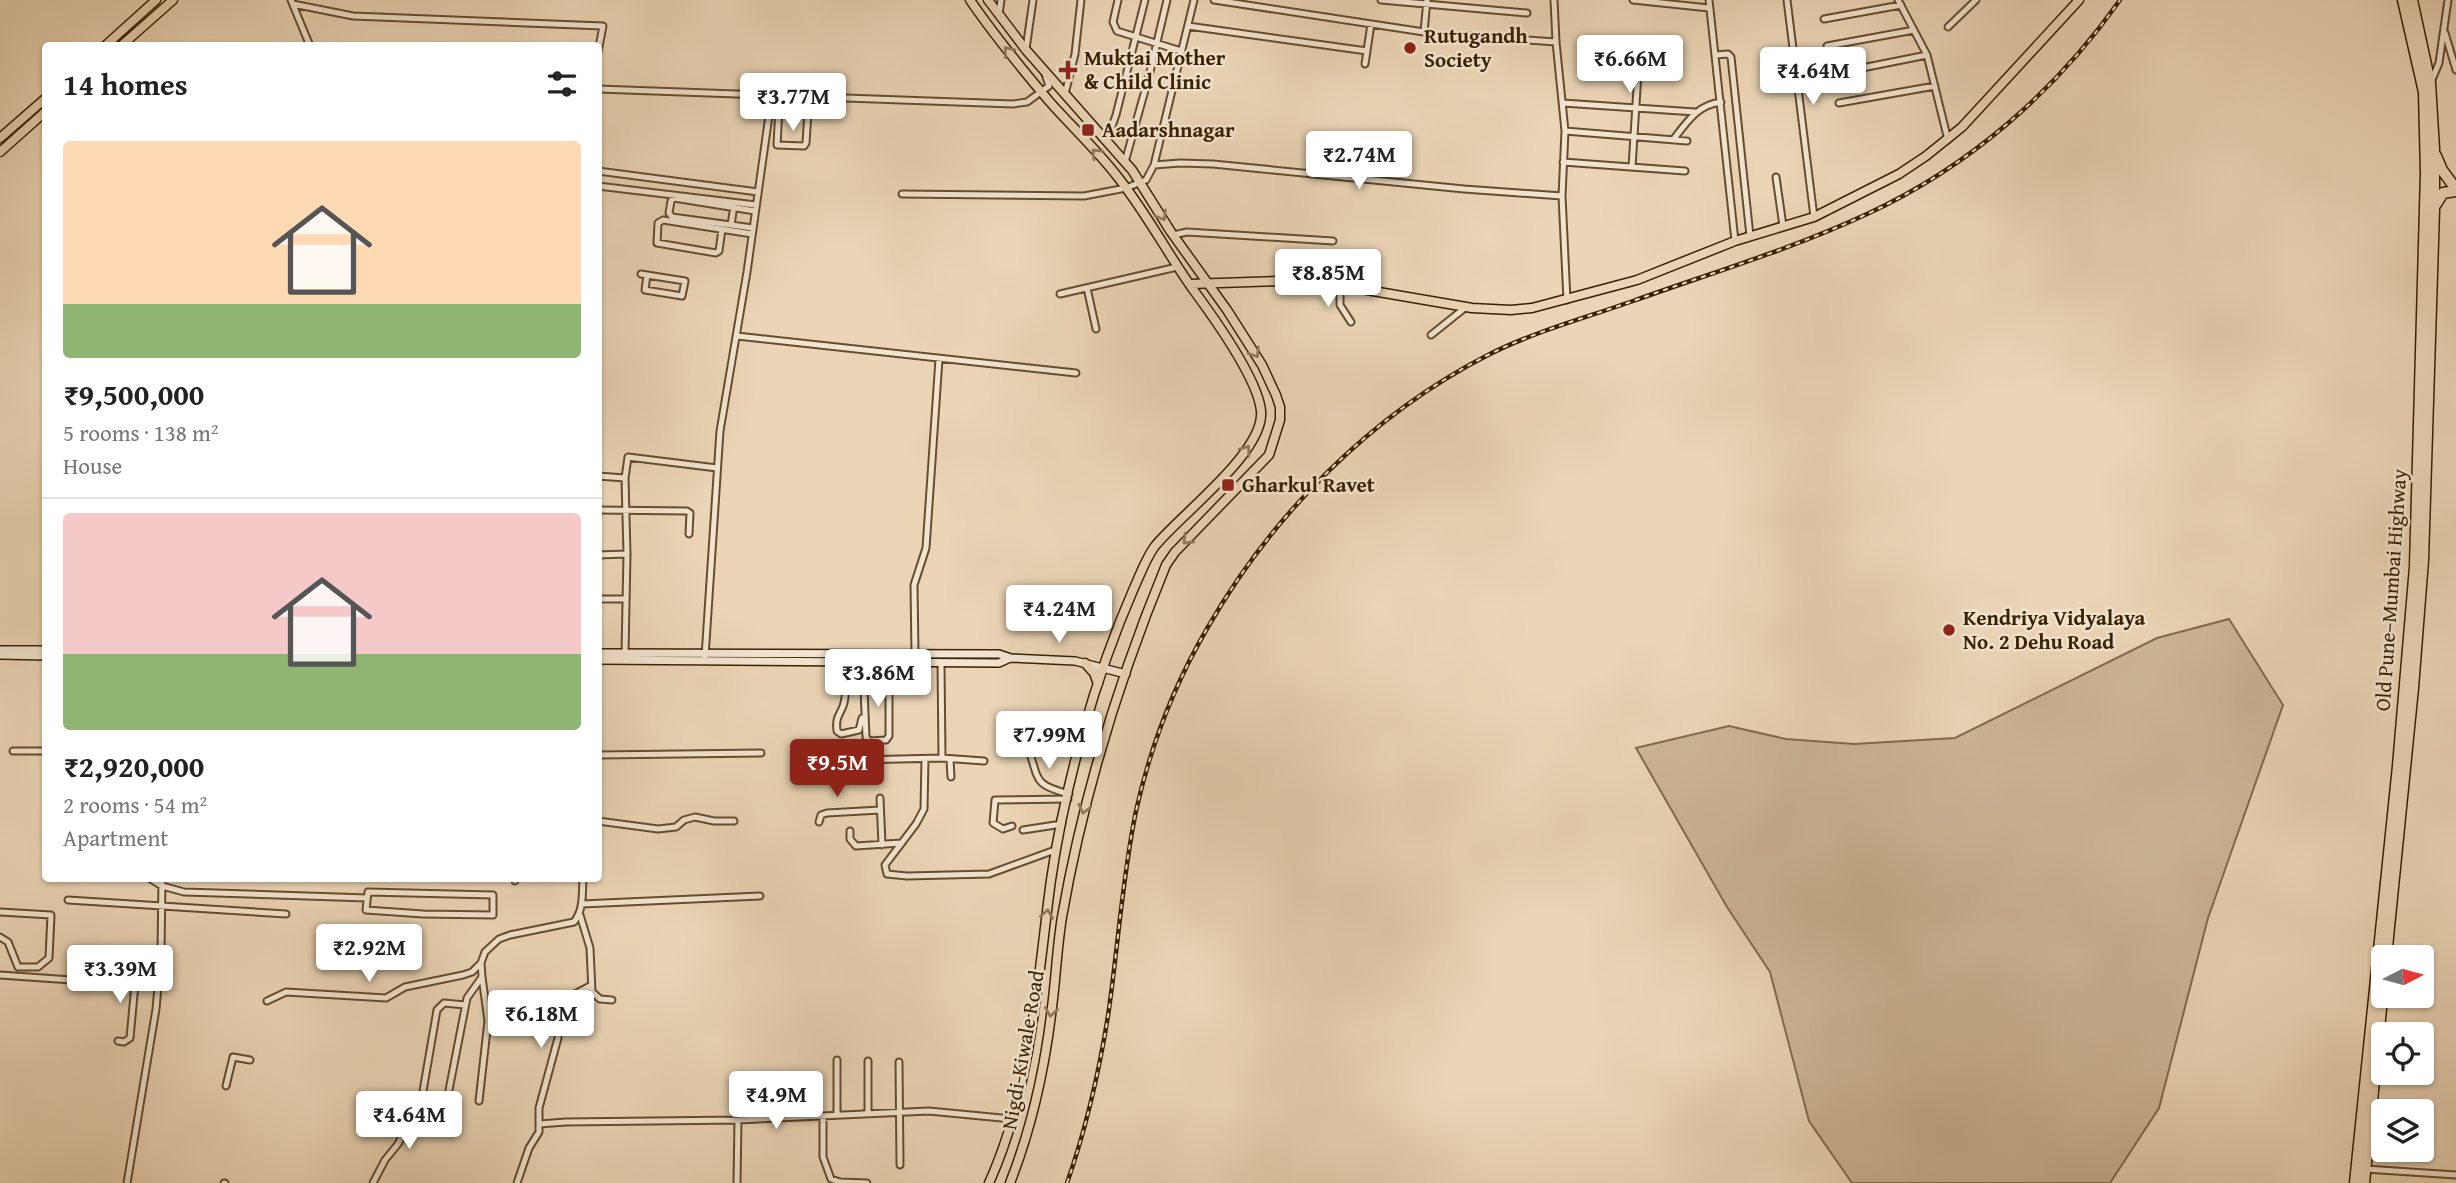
<!DOCTYPE html>
<html lang="en">
<head>
<meta charset="utf-8">
<style>
  body { margin:0; font-family:"Gentium Book Plus",serif; background:#f6f6f6; color:#222; height:100vh; display:flex; flex-direction:column; font-size:26px; white-space:nowrap }
  * { box-sizing:border-box; margin:0 }
  p { font-size:23px; color:#767676 }
  .icon { flex:none; width:38px; height:38px; fill:none; stroke:currentColor; stroke-width:2; stroke-linecap:round; stroke-linejoin:round }
  .map { position:relative; flex:1; overflow:hidden }
  .sheet { position:absolute; left:42px; top:42px; width:560px; height:840px; display:flex; flex-direction:column; background:#fff; border-radius:7px; box-shadow:0 2px 5px #0004 }
  .sheet>* { flex:none }
  .needle { width:46px; rotate:84deg }
  .fabs { position:absolute; left:2371px; top:945px; display:grid; gap:14px }
  .fabs a { display:grid; place-items:center; width:63px; height:63px; border-radius:7px; background:#fff; box-shadow:0 2px 5px #0004; font-size:35px }
  .price { position:absolute; translate:-50% -60px; padding:0 16px; border-radius:7px; background:#fff; color:#222; font-size:23px; line-height:46px; filter:drop-shadow(0 2px 4px #0008) }
  .price::after { content:''; position:absolute; left:50%; top:42px; width:21px; height:16px; margin-left:-10px; background:inherit; clip-path:polygon(0 0,100% 0,50% 100%) }
  .price.selected { background:#8f2418; color:#fff }
  ul { padding:0; list-style:none }
  li { display:grid; align-content:center; gap:14px; height:371px; padding:0 21px }
  li+li { border-top:2px solid #e0e0e0 }
  li span { display:grid; place-items:center; height:217px; border-radius:7px; color:#555 }
  li>.icon { margin-inline-start:auto }
  span .icon { width:126px; height:126px; fill:#fffc; stroke-width:1 }
  li b { font-size:30px }
  h2 { display:flex; justify-content:space-between; align-items:center; height:84px; padding:0 21px; font-size:30px }
  .map>svg:first-child { display:block }
  .green { fill:#cdb697; stroke:#826b4c; stroke-width:2 }
  .lines { fill:none; stroke-linecap:round; stroke-linejoin:round }
  .street-casing { stroke:#654d2e; stroke-width:9 }
  .secondary-casing { stroke:#382000; stroke-width:10 }
  .primary-casing { stroke:#382000; stroke-width:11 }
  .highway-casing { stroke:#382000; stroke-width:13 }
  .street { stroke:#f2e4d0; stroke-width:5 }
  .secondary { stroke:#f2e4d0; stroke-width:7 }
  .primary { stroke:#ebd5b6; stroke-width:8 }
  .highway { stroke:#ebd5b6; stroke-width:10 }
  .rail-casing { stroke:#382000; stroke-width:4.5 }
  .rail { stroke:#f2e4d0; stroke-width:2; stroke-dasharray:5; stroke-linecap:butt }
  .oneway { stroke:#927a5b }
  .poi-dot { fill:#8f2418; stroke:#f2e4d0; stroke-width:2.5 }
  .labels { text-anchor:middle; stroke-width:5; stroke-linejoin:round; paint-order:stroke }
  .poi-label { font-size:21px; font-weight:bold; fill:#382000; stroke:#f2e4d0; text-anchor:start }
  .street-label { font-size:21px; fill:#382000; stroke:#f2e4d0 }
</style>
</head>
<body>
<div class="map">
<svg width="2456" height="1183" viewBox="0 0 2456 1183">
  <rect width="100%" height="100%" fill="#ebd5b6"/>
  <filter id="stains"><feTurbulence type="fractalNoise" baseFrequency=".00286" numOctaves="4"/><feColorMatrix values="0 0 0 0 .2 0 0 0 0 .09 0 0 0 0 .02 0 0 0 .5 -.17"/></filter>
  <radialGradient id="worn" r=".72"><stop offset=".6" stop-color="#630" stop-opacity="0"/><stop offset="1" stop-color="#630" stop-opacity=".3"/></radialGradient>
  <path class="green" d="M 2229,619 L 2283,705 L 2208,918 L 2159,1108 L 2110,1183 L 1852,1183 L 1809,1121 L 1770,972 L 1727,907 L 1636,748 L 1729,726 L 1786,739 L 1854,744 L 1955,738 L 2157,638 Z"/>
  <g class="lines">
    <defs>
      <path id="street" d="M 291,0 L 310,46
        M 1118,0 L 1113,22 L 1117,31 L 1181,51
        M 1214,0 L 1424,32 L 1427,0
        M 1381,0 L 1527,13
        M 1554,0 L 1556,42 L 1565,131 L 1562,196 L 1567,300
        M 1633,0 L 1709,8
        M 1709,0 L 1735,241
        M 1787,0 L 1814,217
        M 1898,0 L 1927,55 L 1948,140
        M 293,4 L 353,16 L 603,26 L 598,52
        M 999,15 L 1001,0
        M 1824,19 L 1901,5
        M 1188,26 L 1367,51
        M 1948,27 L 1976,0
        M 2445,33 L 2456,70
        M 1455,35 L 1556,42
        M 1827,46 L 1914,30
        M 1026,49 L 1033,0
        M 1715,55 L 1728,54 L 1731,57 L 1750,236
        M 1365,64 L 1371,24
        M 1832,74 L 1927,55
        M 2431,82 L 2439,63 L 2448,0
        M 598,89 L 1013,104 L 1027,102 L 1049,86 L 1045,74
        M 1065,94 L 1075,54 L 1081,0
        M 1563,103 L 1695,112
        M 1839,103 L 1935,86
        M 779,108 L 777,145 L 804,146 L 806,143 L 809,96
        M 1565,131 L 1687,141
        M 1107,140 L 1116,115 L 1145,0
        M 1673,140 C 1687,122 1697,105 1721,102
        M 1125,162 L 1149,76 L 1167,0
        M 1563,162 L 1685,171
        M 1154,165 L 1180,163 L 1213,164 L 1464,189 L 1562,196
        M 1632,167 L 1639,57
        M 598,171 L 758,192
        M 1776,177 L 1783,226
        M 598,186 L 756,205
        M 902,194 L 1084,196 L 1126,188 L 1146,180 L 1154,165 L 1194,0
        M 731,225 L 733,212
        M 753,228 L 672,217 L 669,213 L 671,201 L 674,198 L 755,211
        M 722,229 L 719,251 L 716,253 L 657,243 L 658,223 L 663,220 L 752,234
        M 1173,235 L 1187,232 L 1333,241
        M 641,274 L 647,275 L 685,281 L 682,296 L 645,290 L 647,275
        M 1340,285 L 1340,305 L 1351,322
        M 1087,288 L 1096,329
        M 1060,294 L 1177,267
        M 1431,335 L 1466,307
        M 737,336 L 1076,373
        M 598,476 L 625,478
        M 598,510 L 687,511 L 690,513 L 689,534
        M 598,555 L 627,554
        M 598,599 L 626,599
        M 625,653 L 627,554 L 625,478 L 628,457 L 717,468
        M 915,654 L 914,585 L 926,548 L 939,359
        M 705,657 L 720,431 L 747,272 L 772,94
        M 846,661 C 846,675 847,690 844,703 C 841,715 835,715 837,731 L 841,734 L 859,730 L 862,718
        M 862,662 L 862,691
        M 888,687 L 869,686 L 864,689 L 866,737 L 869,741 L 886,740 L 889,736 L 889,662
        M 1016,747 L 1059,744 L 1080,747
        M 1029,750 C 1039,782 1035,785 1069,794
        M 13,751 L 46,751
        M 598,755 L 761,753
        M 942,758 L 984,761
        M 925,759 L 924,809 L 916,824 L 885,865 L 887,874 L 907,876 L 989,874 L 1055,850
        M 950,759 L 951,777
        M 815,761 L 942,758 L 941,662
        M 880,798 L 882,845
        M 598,821 L 658,829 L 676,827 L 684,820 L 695,817 L 714,821 L 734,821
        M 819,822 L 821,815 L 827,813 L 880,810
        M 1012,826 L 1003,829 L 993,823 L 995,800 L 1068,799
        M 1023,830 L 1062,824
        M 850,831 L 850,839 L 856,846 L 901,843
        M 149,878 L 162,886 L 184,892 L 367,898
        M 515,881 L 516,878
        M 368,892 L 493,895 L 493,915 L 423,914 L 366,910 Z
        M 68,900 L 286,914
        M 582,904 L 760,896
        M 0,912 L 51,915 L 49,958 L 38,967 L 18,967 L 8,942 L 0,937
        M 580,915 L 590,948 L 592,992 L 600,999 L 612,1000
        M 0,975 L 157,986
        M 267,1001 L 286,992 L 386,998 L 405,987 L 463,975 L 472,972 L 481,963
        M 118,1041 L 124,1042 L 130,1038 L 135,984
        M 837,1060 L 837,1115
        M 868,1061 L 868,1114
        M 899,1062 L 900,1165
        M 226,1086 L 233,1057 L 250,1060
        M 449,1090 L 467,998 L 482,977
        M 479,1101 L 488,1021 L 482,977 L 481,963 L 485,952 L 499,939 L 510,935 L 574,922 C 584,909 582,894 583,878
        M 823,1116 L 823,1157 L 831,1179 L 840,1182 L 867,1183
        M 539,1124 L 566,1122 L 738,1120 L 929,1111 L 1012,1119
        M 2365,1169 L 2456,1175
        M 127,1183 L 156,1009 L 161,953 L 162,878
        M 224,1183 L 225,1183
        M 373,1183 L 385,1160 L 398,1144 L 405,1131 L 408,1112 L 418,1102 L 423,1091 L 437,1010 L 444,1003 L 465,1005
        M 517,1183 L 529,1148 L 539,1132 L 539,1108 L 558,1038 L 559,1008 L 569,997 L 590,986
        M 737,1183 L 738,1120"/>
      <path id="secondary" d="M 0,650 L 46,650
        M 598,653 L 999,654 L 1011,658 L 1075,661 L 1126,674
        M 0,655 L 46,656
        M 598,660 L 999,663 L 1010,658"/>
      <path id="primary" d="M 970,0 C 994,35 1021,68 1049,101 C 1071,126 1096,149 1117,176 C 1145,211 1166,251 1192,288 C 1212,315 1258,379 1261,411 C 1265,452 1181,514 1155,546 C 1146,558 1140,575 1134,588 C 1095,677 1065,784 1051,880 C 1037,982 1032,1088 989,1183
        M 988,0 L 1026,50 L 1132,170 L 1171,232 L 1227,310 L 1262,365 L 1276,395 L 1280,407 L 1280,420 L 1269,455 L 1175,552 L 1166,565 C 1119,679 1083,796 1062,917 C 1057,947 1056,977 1052,1007 C 1045,1067 1032,1127 1010,1183
        M 105,46 L 156,0
        M 121,46 L 173,0
        M 0,138 L 46,98
        M 0,152 L 46,111
        M 1190,284 L 1277,281 L 1326,283 L 1472,308 L 1511,310 L 1532,308 L 1637,280 L 1735,241 L 1814,217 L 1899,174 L 1926,156 L 1962,127 L 2079,0
        M 1085,663 L 1094,673 L 1098,684"/>
      <path id="highway" d="M 2436,156 L 2442,170 L 2456,189
        M 2436,204 L 2443,193 L 2456,191
        M 2386,957 L 2413,688 L 2423,560 L 2434,210 L 2434,149 L 2430,83 L 2412,0
        M 2355,1183 L 2398,766 L 2415,567 L 2426,173 L 2424,92 L 2403,0
        M 2364,1183 L 2384,978"/>
    </defs>
    <use href="#street" class="street-casing"/>
    <use href="#secondary" class="secondary-casing"/>
    <use href="#primary" class="primary-casing"/>
    <use href="#highway" class="highway-casing"/>
    <use href="#street" class="street"/>
    <use href="#secondary" class="secondary"/>
    <use href="#primary" class="primary"/>
    <use href="#highway" class="highway"/>
    <defs>
      <path id="rail" d="M 1067,1183 C 1086,1129 1099,1072 1108,1016 C 1118,948 1122,879 1136,811 C 1150,748 1175,683 1208,627 C 1273,514 1371,415 1488,355 C 1533,332 1585,318 1633,301 C 1711,273 1792,249 1867,214 C 1969,167 2056,91 2120,0"/>
    </defs>
    <use href="#rail" class="rail-casing"/>
    <use href="#rail" class="rail"/>
  </g>
  <defs><path id="oneway-chevron" d="M-2-3.5L2.5 0L-2 3.5" fill="none" stroke-width="1.6" stroke-linecap="round" stroke-linejoin="round" transform="scale(1.75)"/></defs>
  <g class="oneway">
    <use href="#oneway-chevron" transform="translate(1008 51) rotate(-129)"/>
    <use href="#oneway-chevron" transform="translate(1096 153) rotate(-133)"/>
    <use href="#oneway-chevron" transform="translate(1162 216) rotate(59)"/>
    <use href="#oneway-chevron" transform="translate(1255 353) rotate(58)"/>
    <use href="#oneway-chevron" transform="translate(1246 450) rotate(-54)"/>
    <use href="#oneway-chevron" transform="translate(1187 540) rotate(135)"/>
    <use href="#oneway-chevron" transform="translate(1084 809) rotate(103)"/>
    <use href="#oneway-chevron" transform="translate(1047 914) rotate(-82)"/>
    <use href="#oneway-chevron" transform="translate(1051 1012) rotate(98)"/>
  </g>
  <g class="poi-dot">
    <circle cx="1410" cy="48" r="7"/>
    <path d="M1064.5 59.5h7v7h7v7h-7v7h-7v-7h-7v-7h7z"/>
    <rect x="1081" y="123" width="14" height="14" rx="3.5"/>
    <rect x="1221" y="478" width="14" height="14" rx="3.5"/>
    <circle cx="1949" cy="630" r="7"/>
  </g>
  <g class="labels">
    <g class="poi-label">
      <text x="1424" y="43">Rutugandh<tspan x="1424" dy="24">Society</tspan></text>
      <text x="1084" y="65">Muktai Mother<tspan x="1084" dy="24">&amp; Child Clinic</tspan></text>
      <text x="1102" y="137">Aadarshnagar</text>
      <text x="1242" y="492">Gharkul Ravet</text>
      <text x="1963" y="625">Kendriya Vidyalaya<tspan x="1963" dy="24">No. 2 Dehu Road</tspan></text>
    </g>
    <g class="street-label">
      <text transform="translate(2391 590) rotate(-86)" y="7">Old Pune–Mumbai Highway</text>
      <text transform="translate(1023 1050) rotate(-80)" y="7">Nigdi-Kiwale Road</text>
    </g>
  </g>
  <rect width="100%" height="100%" filter="url(#stains)"/>
  <rect width="100%" height="100%" fill="url(#worn)"/>
</svg>
<div class="fabs">
<a><svg class="needle" viewBox="-14 -14 28 28"><path d="M0-13l5 13h-10z" fill="#e53935"/><path d="M0 13l5-13h-10z" fill="#767676"/></svg></a>
<a><svg class="icon" aria-label="locate" viewBox="0 0 24 24"><circle cx="12" cy="12" r="6"/><path d="M12 2v4M12 18v4M2 12h4M18 12h4"/></svg></a>
<a><svg class="icon" aria-label="layers" viewBox="0 0 24 24"><path d="M12 4l9 5-9 5-9-5zM3 14l9 5 9-5"/></svg></a>
</div>
<b class="price" style="left:1630px;top:95px">₹6.66M</b>
<b class="price" style="left:1813px;top:107px">₹4.64M</b>
<b class="price" style="left:793px;top:133px">₹3.77M</b>
<b class="price" style="left:1359px;top:191px">₹2.74M</b>
<b class="price" style="left:1328px;top:309px">₹8.85M</b>
<b class="price" style="left:1059px;top:645px">₹4.24M</b>
<b class="price" style="left:878px;top:709px">₹3.86M</b>
<b class="price" style="left:1049px;top:771px">₹7.99M</b>
<b class="price selected" style="left:837px;top:799px">₹9.5M</b>
<b class="price" style="left:369px;top:984px">₹2.92M</b>
<b class="price" style="left:120px;top:1005px">₹3.39M</b>
<b class="price" style="left:541px;top:1050px">₹6.18M</b>
<b class="price" style="left:776px;top:1131px">₹4.9M</b>
<b class="price" style="left:409px;top:1151px">₹4.64M</b>
<section class="sheet">
<h2>14 homes<svg class="icon" aria-label="filters" viewBox="0 0 24 24"><path d="M4 7h16M4 17h16"/><circle cx="9" cy="7" r="2"/><circle cx="15" cy="17" r="2"/></svg></h2>
<ul>
<li><span style="background:linear-gradient(#ffd9b3 75%,#8fb573 0)"><svg class="icon" aria-label="home" viewBox="0 0 24 24"><path d="M3 11l9-7 9 7M6 9v11h12V9"/></svg></span><div><b>₹9,500,000</b><p>5 rooms · 138 m²</p><p>House</p></div></li>
<li><span style="background:linear-gradient(#f6c9c9 65%,#8fb573 0)"><svg class="icon" aria-label="home" viewBox="0 0 24 24"><path d="M3 11l9-7 9 7M6 9v11h12V9"/></svg></span><div><b>₹2,920,000</b><p>2 rooms · 54 m²</p><p>Apartment</p></div></li>
</ul>
</section>
</div>
</body>
</html>
